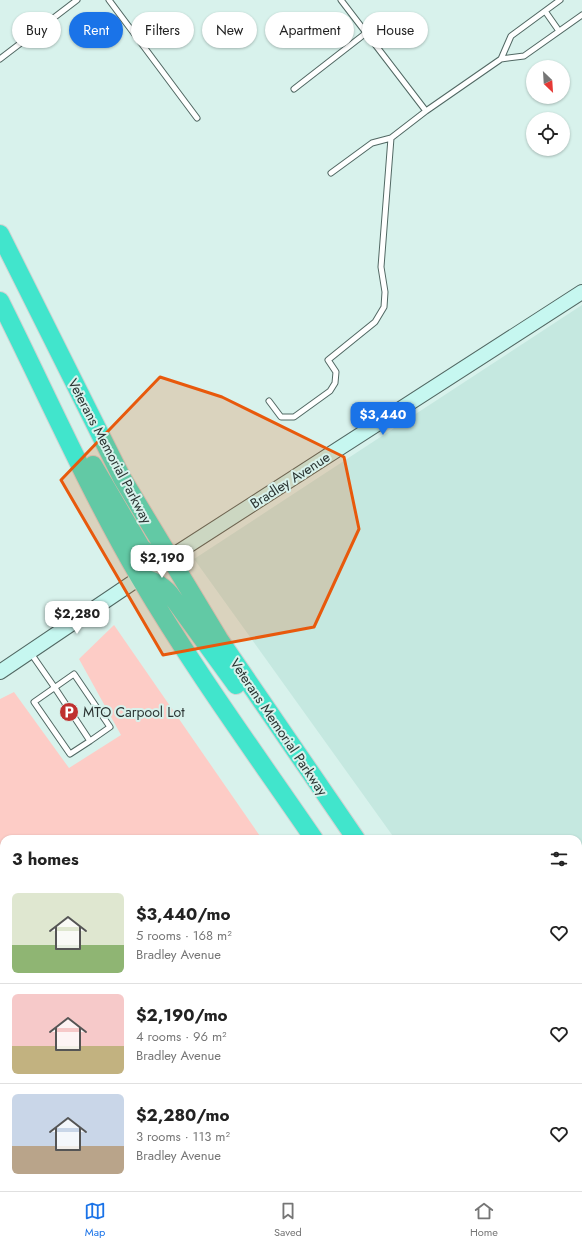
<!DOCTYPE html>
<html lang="en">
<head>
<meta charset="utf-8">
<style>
  body { margin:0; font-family:Jost,sans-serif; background:#f2f2f2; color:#222; height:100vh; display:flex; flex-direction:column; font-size:15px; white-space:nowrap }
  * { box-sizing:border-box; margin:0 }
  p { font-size:13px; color:#767676 }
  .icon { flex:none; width:22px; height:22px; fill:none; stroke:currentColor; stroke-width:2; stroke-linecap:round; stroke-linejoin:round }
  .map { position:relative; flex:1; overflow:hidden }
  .drawer { position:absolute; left:0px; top:835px; width:582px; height:356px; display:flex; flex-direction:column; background:#fff; border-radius:12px 12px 0 0; box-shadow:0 1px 3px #0004 }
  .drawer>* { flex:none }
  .top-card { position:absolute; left:12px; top:12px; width:558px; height:36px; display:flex; gap:8px }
  .needle { width:26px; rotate:155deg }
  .buttons { position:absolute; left:526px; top:60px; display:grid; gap:8px }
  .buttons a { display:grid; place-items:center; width:44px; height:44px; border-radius:50%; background:#fff; box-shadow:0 1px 3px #0004; font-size:20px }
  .price { position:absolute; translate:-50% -34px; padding:0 9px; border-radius:8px; background:#fff; color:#222; font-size:13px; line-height:26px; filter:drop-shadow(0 1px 2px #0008) }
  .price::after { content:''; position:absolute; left:50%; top:24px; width:12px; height:9px; margin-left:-6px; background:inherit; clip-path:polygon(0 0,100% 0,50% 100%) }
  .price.selected { background:#1a73e8; color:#fff }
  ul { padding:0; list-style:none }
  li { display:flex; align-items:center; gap:12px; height:100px; padding:0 12px }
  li+li { border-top:1px solid #e0e0e0 }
  li span { display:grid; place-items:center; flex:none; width:112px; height:80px; border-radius:6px; color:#555 }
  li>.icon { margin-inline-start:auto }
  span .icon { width:48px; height:48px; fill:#fffc; stroke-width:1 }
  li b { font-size:17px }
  h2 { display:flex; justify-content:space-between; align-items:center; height:48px; padding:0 12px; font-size:17px }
  .tag { padding:0 14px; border-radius:18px; background:#fff; box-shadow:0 1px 3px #0004; font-size:14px; line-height:36px }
  .tag.selected { background:#1a73e8; color:#fff }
  .dock { display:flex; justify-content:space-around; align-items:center; height:56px; border-top:1px solid #e0e0e0; background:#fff; font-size:11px; color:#767676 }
  .dock a { display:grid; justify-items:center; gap:2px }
  .dock .selected { color:#1a73e8 }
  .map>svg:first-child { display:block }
  .built { fill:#c5e8e0 }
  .green { fill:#fdccc6 }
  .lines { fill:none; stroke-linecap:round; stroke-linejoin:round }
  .stream { stroke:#9c736e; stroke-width:2.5 }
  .building { fill:#49605b }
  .lane-casing { stroke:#516863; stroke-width:7 }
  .street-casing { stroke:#516863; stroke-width:12 }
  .secondary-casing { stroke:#516863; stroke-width:16 }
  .highway-casing { stroke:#d0d3d2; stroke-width:20 }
  .lane { stroke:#fff; stroke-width:5 }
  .street { stroke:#fff; stroke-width:10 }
  .secondary { stroke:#c6f7f0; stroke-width:14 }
  .highway { stroke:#41e5cc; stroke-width:18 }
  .marked { fill:#e8590c; fill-opacity:0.2; stroke:#e8590c; stroke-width:3; stroke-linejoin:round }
  .labels { text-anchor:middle; stroke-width:4; stroke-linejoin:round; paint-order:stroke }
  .street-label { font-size:14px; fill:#2b3533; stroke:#d8f2ec }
  .poi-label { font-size:14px; fill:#2b3533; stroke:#d8f2ec; text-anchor:start }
</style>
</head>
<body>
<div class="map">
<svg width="582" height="1191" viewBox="0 0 582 1191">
  <rect width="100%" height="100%" fill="#d8f2ec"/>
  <path class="built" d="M 582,305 L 582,1099 L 578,1094 L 578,839 L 395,839 L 194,559 Z"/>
  <path class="green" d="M 114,625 L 262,839 L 4,839 L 4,959 L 0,954 L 0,699 L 14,692 L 69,768 L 121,735 L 79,659 Z
    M 204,1187 L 511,1187 L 514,1191 L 207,1191 Z"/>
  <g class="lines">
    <path class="stream" d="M 235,1187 L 240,1191"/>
  </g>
  <path class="building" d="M 0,1152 L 4,1153 L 4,1182 L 0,1181 Z
    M 20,1187 L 60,1187 L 63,1191 L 24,1191 Z"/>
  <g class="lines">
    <defs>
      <path id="lane" d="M 109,0 L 197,118
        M 545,11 L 559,31
        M 0,59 L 77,0
        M 501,59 L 511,36 L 560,0
        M 294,89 L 366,33
        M 426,111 L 501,59 L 524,56 L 582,15
        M 331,173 L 372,143 L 391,138
        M 269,401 L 281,417 L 294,417 L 330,391 L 335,383 L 336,372 L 328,360 L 375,322 L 384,307 L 385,292 L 381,267 L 391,138 L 426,111 L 341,0
        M 30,652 L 55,688 L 90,741 L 70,754 L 34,702 L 74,674 L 110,727 L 90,741
        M 134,1191 L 140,1187"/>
      <path id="street" d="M 0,1122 L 4,1121
        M 96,1187 L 98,1191"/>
      <path id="secondary" d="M 0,672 L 169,558 L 582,292"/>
      <path id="highway" d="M 0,234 L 122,478 L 219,639 L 356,839
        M 0,301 C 46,393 88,489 140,578 C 193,668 255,753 314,839
        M 93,465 L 141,547 C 150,556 157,558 169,558
        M 140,578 C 153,580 161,584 170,594 L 236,685
        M 578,1154 L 582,1160
        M 562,1187 L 565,1191"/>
    </defs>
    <use href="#lane" class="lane-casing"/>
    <use href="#street" class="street-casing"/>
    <use href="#secondary" class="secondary-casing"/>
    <use href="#highway" class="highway-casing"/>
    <use href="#lane" class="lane"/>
    <use href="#street" class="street"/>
    <use href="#secondary" class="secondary"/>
    <use href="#highway" class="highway"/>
  </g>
  <path class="marked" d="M 160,377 L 222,397 L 344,457 L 359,529 L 314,627 L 163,655 L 61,480 Z"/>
  <defs>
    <symbol id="parking-disc" viewBox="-11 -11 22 22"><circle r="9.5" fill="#bf302f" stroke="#d8f2ec"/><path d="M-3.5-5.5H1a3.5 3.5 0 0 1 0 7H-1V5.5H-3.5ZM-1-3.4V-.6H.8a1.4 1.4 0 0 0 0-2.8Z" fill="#fff"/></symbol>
  </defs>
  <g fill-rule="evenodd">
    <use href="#parking-disc" x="58" y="701" width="22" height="22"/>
  </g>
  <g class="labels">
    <g class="street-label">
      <text transform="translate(110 451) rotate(62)" y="5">Veterans Memorial Parkway</text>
      <text transform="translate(290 480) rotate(-33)" y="5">Bradley Avenue</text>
      <text transform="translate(279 727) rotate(56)" y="5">Veterans Memorial Parkway</text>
    </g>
    <g class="poi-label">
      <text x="83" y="717">MTO Carpool Lot</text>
    </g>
  </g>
</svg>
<div class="buttons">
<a><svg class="needle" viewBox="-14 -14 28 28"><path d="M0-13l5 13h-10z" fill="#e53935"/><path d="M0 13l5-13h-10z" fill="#767676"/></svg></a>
<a><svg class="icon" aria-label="locate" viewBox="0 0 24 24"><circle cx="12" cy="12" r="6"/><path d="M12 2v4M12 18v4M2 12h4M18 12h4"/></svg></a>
</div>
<b class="price selected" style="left:383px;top:436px">$3,440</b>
<b class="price" style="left:162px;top:579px">$2,190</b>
<b class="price" style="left:77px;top:635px">$2,280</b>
<div class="top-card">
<a class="tag">Buy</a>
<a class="tag selected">Rent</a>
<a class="tag">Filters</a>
<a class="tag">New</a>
<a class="tag">Apartment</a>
<a class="tag">House</a>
</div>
<section class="drawer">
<h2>3 homes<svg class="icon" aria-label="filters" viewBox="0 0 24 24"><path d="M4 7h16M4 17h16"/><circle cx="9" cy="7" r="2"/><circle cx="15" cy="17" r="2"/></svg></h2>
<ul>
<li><span style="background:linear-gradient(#dfe7d0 65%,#8fb573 0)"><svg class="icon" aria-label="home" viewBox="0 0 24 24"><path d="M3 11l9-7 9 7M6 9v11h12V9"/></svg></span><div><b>$3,440/mo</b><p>5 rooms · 168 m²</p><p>Bradley Avenue</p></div><svg class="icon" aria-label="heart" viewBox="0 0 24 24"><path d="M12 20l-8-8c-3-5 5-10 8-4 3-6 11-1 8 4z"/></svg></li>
<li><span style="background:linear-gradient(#f6c9c9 65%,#c2b280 0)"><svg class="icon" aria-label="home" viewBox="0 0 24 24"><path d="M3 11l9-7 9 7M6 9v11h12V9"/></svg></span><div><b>$2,190/mo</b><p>4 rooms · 96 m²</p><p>Bradley Avenue</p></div><svg class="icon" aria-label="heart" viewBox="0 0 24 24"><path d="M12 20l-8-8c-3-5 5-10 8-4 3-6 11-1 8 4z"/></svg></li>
<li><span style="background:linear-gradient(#c9d6e8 65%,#b9a48a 0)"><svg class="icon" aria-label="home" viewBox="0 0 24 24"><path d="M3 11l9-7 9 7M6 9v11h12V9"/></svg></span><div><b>$2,280/mo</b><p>3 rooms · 113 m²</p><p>Bradley Avenue</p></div><svg class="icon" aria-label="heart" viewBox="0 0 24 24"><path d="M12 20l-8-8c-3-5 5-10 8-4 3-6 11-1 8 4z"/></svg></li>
</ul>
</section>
</div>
<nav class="dock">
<a class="selected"><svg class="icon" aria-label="map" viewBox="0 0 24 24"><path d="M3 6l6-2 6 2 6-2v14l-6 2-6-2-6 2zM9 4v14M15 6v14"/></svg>Map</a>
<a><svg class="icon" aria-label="saved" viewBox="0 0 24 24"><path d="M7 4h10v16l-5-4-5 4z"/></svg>Saved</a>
<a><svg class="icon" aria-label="home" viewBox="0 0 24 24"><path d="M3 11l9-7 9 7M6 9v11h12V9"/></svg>Home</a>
</nav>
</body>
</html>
